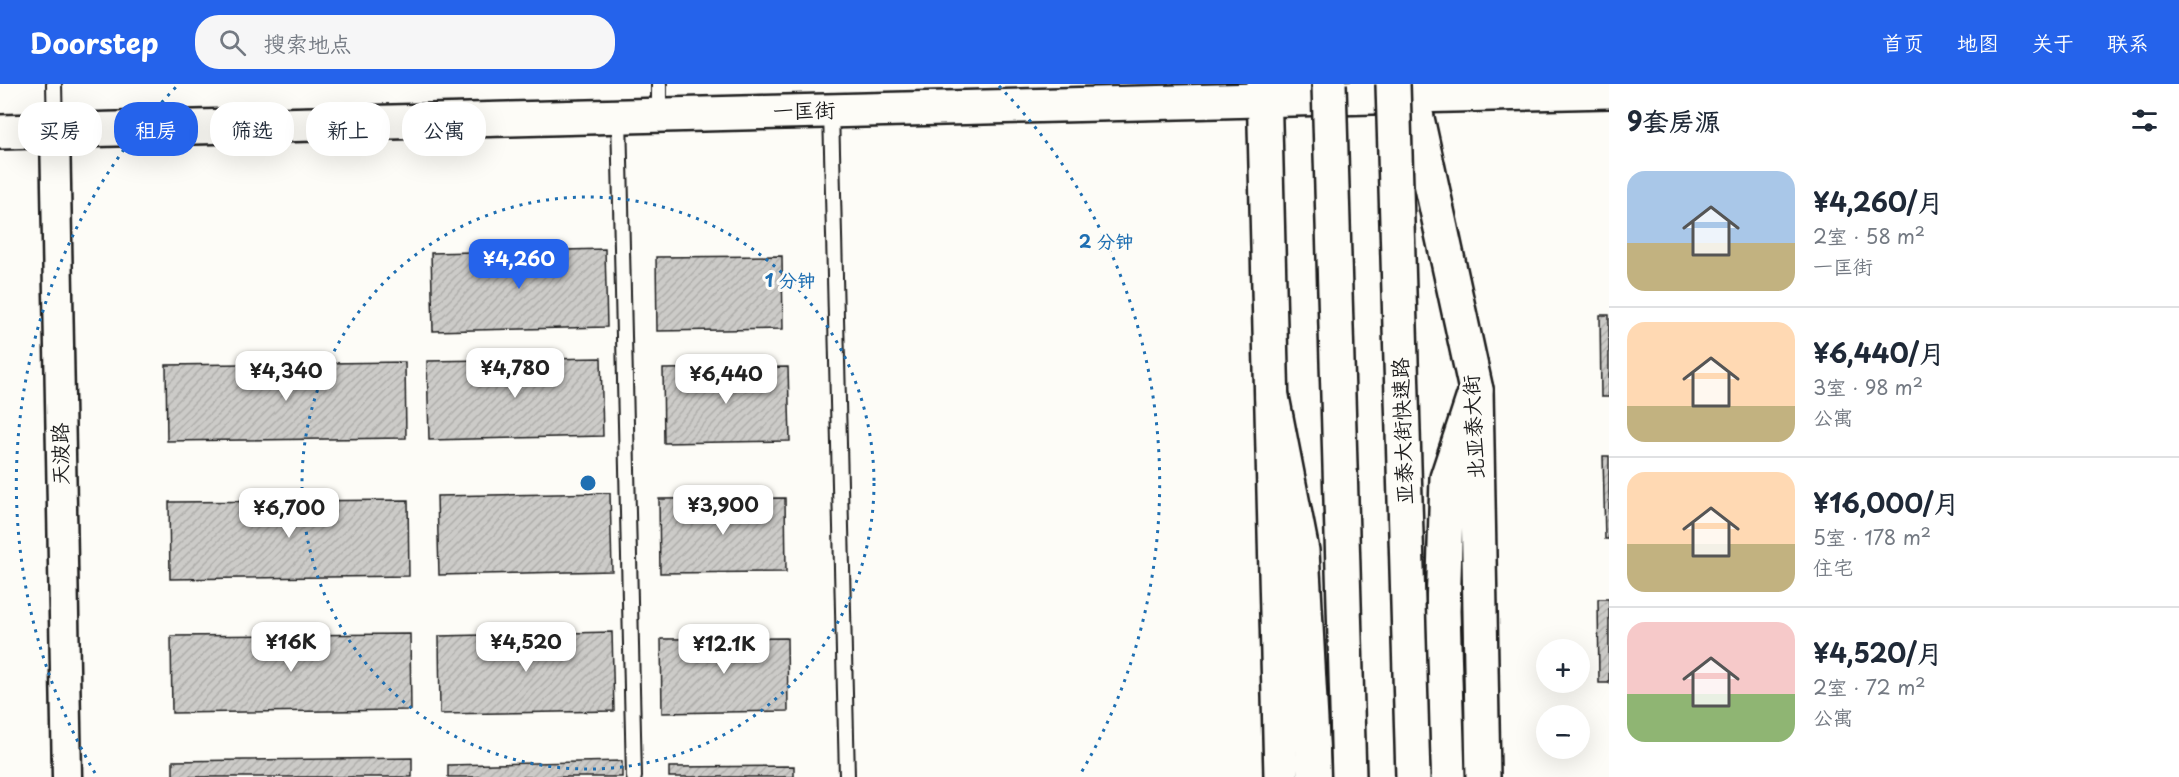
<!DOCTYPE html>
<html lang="zh">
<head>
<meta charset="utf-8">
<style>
  body { margin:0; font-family:"Playpen Sans","LXGW WenKai TC",sans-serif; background:#f6f6f7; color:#1f2937; height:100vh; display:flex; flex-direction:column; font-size:22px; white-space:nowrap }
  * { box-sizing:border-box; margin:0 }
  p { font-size:20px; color:#747a83 }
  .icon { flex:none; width:33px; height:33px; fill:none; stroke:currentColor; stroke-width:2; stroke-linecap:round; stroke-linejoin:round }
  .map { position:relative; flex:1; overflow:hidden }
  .side { display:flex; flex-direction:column; background:#fff; width:570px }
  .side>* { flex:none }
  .hud { position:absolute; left:18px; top:18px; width:570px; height:54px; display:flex; gap:12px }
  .buttons { position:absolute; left:1536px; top:555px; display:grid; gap:12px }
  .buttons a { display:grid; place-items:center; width:54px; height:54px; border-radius:50%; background:#fff; box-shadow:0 6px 24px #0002; font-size:30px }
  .price { position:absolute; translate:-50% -51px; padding:0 14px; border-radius:12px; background:#fff; color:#222; font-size:20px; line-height:39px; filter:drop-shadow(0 2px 3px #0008) }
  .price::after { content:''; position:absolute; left:50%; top:36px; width:18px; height:14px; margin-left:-9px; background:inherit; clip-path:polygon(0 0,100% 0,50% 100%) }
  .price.selected { background:#2563eb; color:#fff }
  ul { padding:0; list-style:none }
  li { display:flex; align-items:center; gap:18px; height:150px; padding:0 18px }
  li+li { border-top:2px solid #e0e1e3 }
  li span { display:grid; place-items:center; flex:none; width:168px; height:120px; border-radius:18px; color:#555 }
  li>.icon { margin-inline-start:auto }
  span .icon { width:72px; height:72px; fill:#fffc; stroke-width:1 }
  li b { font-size:26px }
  h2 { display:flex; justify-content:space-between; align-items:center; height:72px; padding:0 18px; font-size:26px }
  .tag { padding:0 21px; border-radius:24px; background:#fff; box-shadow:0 6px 24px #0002; font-size:21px; line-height:54px }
  .tag.selected { background:#2563eb; color:#fff }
  header { display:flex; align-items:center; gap:36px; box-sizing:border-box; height:84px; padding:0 30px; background:#2563eb; color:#fff }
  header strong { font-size:28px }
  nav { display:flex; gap:33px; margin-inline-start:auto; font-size:21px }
  .search { width:420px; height:54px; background:#f6f6f7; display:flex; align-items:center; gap:15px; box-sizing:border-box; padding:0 21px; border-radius:24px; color:#747a83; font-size:22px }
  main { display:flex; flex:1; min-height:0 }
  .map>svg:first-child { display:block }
  .building { fill:url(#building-hatch); stroke:#1c1c1c; stroke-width:1.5 }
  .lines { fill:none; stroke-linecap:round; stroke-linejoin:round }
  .service-casing { stroke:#1c1c1c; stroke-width:18 }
  .minor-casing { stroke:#1c1c1c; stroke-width:33 }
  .tertiary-casing { stroke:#1c1c1c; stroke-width:38 }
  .primary-casing { stroke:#1c1c1c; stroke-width:38 }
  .trunk-casing { stroke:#1c1c1c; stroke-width:38 }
  .service { stroke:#fdfcf7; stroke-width:14 }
  .minor { stroke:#fdfcf7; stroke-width:28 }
  .tertiary { stroke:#fdfcf7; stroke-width:33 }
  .primary { stroke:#fdfcf7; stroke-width:33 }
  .trunk { stroke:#fdfcf7; stroke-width:33 }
  .trunk-bridge-casing { stroke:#1c1c1c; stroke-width:38; stroke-linecap:butt }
  .trunk-bridge { stroke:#fdfcf7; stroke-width:33 }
  .ring { fill:none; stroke:#1f6fb2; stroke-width:3; stroke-dasharray:3 6 }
  .labels { text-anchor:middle; stroke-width:6; stroke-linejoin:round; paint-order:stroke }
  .street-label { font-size:21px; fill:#1c1c1c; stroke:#fdfcf7 }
  .centre { fill:#1f6fb2; stroke:#fdfcf7; stroke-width:3 }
  .ring-label { font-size:18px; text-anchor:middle; font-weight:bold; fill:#1f6fb2; stroke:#fdfcf7; stroke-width:6; stroke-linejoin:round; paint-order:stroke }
</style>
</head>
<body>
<header>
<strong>Doorstep</strong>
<div class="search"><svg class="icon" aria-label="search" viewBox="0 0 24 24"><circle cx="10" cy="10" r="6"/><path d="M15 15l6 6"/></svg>搜索地点</div>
<nav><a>首页</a><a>地图</a><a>关于</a><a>联系</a></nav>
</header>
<main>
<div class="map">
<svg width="1609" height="693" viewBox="0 0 1609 693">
  <defs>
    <pattern id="building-hatch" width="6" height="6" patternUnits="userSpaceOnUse" patternTransform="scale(1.5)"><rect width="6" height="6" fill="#cccbc8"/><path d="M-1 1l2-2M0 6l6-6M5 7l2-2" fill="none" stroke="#afaeab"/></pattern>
  </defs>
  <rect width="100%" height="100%" fill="#fdfcf7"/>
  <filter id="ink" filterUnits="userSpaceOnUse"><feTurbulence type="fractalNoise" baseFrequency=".0167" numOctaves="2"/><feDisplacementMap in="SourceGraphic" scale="12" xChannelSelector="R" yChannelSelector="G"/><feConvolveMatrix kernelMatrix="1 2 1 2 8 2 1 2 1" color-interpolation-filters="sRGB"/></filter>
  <g filter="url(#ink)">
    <path class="building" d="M 605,165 L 607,243 L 433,247 L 431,169 Z
      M 782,172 L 783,245 L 657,247 L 656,173 Z
      M 1600,231 L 1609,231 L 1609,313 L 1601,313 Z
      M 601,274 L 603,352 L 429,356 L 427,277 Z
      M 405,278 L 406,354 L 167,357 L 166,281 Z
      M 788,283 L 790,357 L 664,359 L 663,285 Z
      M 1603,372 L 1609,372 L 1609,455 L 1605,455 Z
      M 610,409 L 612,487 L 439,491 L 437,412 Z
      M 785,414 L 786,488 L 660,489 L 659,415 Z
      M 408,416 L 409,492 L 170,495 L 169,418 Z
      M 1598,515 L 1609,515 L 1609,599 L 1599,599 Z
      M 612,548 L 614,627 L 440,630 L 439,552 Z
      M 410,550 L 411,626 L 172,629 L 171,552 Z
      M 787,554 L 788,627 L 662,629 L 661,555 Z
      M 412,674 L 412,693 L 173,693 L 173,677 Z
      M 622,677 L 622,693 L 448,693 L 448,681 Z
      M 794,682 L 794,693 L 669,693 L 669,683 Z"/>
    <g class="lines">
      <defs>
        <path id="service" d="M 54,0 L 55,47
          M 659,0 L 659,30
          M 831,26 L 847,693
          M 619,32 L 634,693"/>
        <path id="minor" d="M 55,47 L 67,693"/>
        <path id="tertiary" d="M 0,48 L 1609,7"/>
        <path id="primary" d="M 1264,0 L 1281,693
          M 1412,0 L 1412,11 L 1476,306 L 1483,693"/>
        <path id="trunk" d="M 1272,313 L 1302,467 L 1314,693
          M 1448,693 L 1443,527 L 1447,394 L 1476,306"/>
      </defs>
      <use href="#service" class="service-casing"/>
      <use href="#minor" class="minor-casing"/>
      <use href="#tertiary" class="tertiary-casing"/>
      <use href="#primary" class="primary-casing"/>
      <use href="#trunk" class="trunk-casing"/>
      <use href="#service" class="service"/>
      <use href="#minor" class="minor"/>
      <use href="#tertiary" class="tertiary"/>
      <use href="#primary" class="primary"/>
      <use href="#trunk" class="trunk"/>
      <defs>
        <path id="trunk-bridge" d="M 1329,0 L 1349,693
          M 1393,0 L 1413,693"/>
      </defs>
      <use href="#trunk-bridge" class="trunk-bridge-casing"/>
      <use href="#trunk-bridge" class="trunk-bridge"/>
    </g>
  </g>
  <g class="ring">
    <circle cx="588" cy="399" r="286"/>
    <path d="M95 689A572 572 0 0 1 177 2M999 2A572 572 0 0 1 1081 689"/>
  </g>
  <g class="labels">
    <g class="street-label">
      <text transform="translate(804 27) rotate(-1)" y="7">一匡街</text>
      <text transform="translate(1474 343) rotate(-93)" y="7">北亚泰大街</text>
      <text transform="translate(1403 347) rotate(-92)" y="7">亚泰大街快速路</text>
      <text transform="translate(61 370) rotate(-91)" y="7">天波路</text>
    </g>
  </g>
  <circle cx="588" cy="399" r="9" class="centre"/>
  <g class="ring-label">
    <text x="1106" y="164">2 分钟</text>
    <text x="790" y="203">1 分钟</text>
  </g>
</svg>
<div class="buttons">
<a>+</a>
<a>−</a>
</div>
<b class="price selected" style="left:519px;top:206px">¥4,260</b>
<b class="price" style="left:515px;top:315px">¥4,780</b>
<b class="price" style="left:286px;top:318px">¥4,340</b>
<b class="price" style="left:726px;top:321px">¥6,440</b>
<b class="price" style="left:723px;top:452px">¥3,900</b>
<b class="price" style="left:289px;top:455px">¥6,700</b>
<b class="price" style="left:291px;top:589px">¥16K</b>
<b class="price" style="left:526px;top:589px">¥4,520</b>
<b class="price" style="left:724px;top:591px">¥12.1K</b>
<div class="hud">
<a class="tag">买房</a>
<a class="tag selected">租房</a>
<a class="tag">筛选</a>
<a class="tag">新上</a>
<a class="tag">公寓</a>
</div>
</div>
<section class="side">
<h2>9套房源<svg class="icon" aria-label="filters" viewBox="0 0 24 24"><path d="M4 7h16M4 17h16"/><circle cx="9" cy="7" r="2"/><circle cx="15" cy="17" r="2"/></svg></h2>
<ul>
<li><span style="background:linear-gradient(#a9c7e8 60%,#c2b280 0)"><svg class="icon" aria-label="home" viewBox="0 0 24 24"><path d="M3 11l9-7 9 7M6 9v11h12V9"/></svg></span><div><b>¥4,260/月</b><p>2室 · 58 m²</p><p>一匡街</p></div></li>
<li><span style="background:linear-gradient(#ffd9b3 70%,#c2b280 0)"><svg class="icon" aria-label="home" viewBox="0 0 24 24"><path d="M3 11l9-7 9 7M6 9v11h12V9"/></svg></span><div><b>¥6,440/月</b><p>3室 · 98 m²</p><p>公寓</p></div></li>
<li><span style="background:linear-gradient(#ffd9b3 60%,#c2b280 0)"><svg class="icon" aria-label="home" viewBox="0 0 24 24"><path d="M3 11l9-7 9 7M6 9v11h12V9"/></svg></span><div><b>¥16,000/月</b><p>5室 · 178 m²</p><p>住宅</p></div></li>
<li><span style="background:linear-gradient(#f6c9c9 60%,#8fb573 0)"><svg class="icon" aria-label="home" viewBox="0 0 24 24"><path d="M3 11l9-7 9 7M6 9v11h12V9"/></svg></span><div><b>¥4,520/月</b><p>2室 · 72 m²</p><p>公寓</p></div></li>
</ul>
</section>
</main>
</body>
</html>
